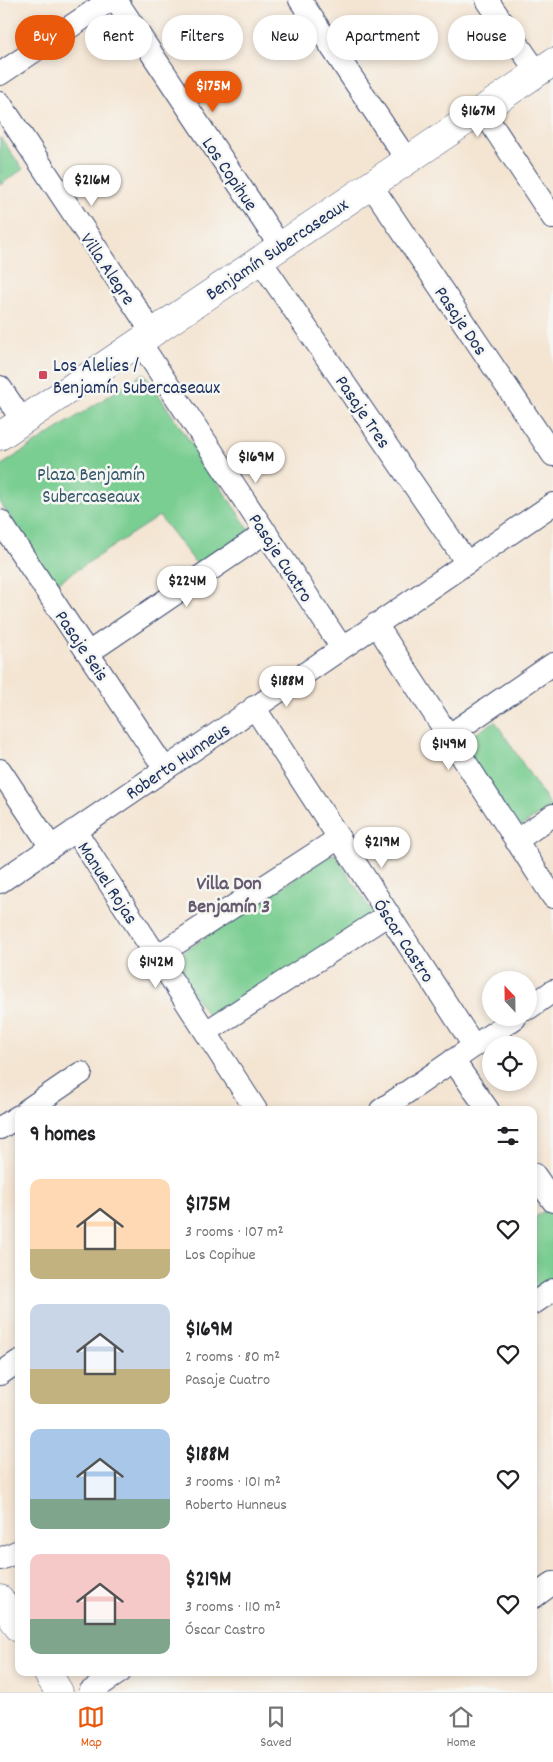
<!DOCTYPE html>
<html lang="en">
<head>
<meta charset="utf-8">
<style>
  body { margin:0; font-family:Dekko,sans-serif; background:#f6f6f6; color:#202124; height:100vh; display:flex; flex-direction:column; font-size:19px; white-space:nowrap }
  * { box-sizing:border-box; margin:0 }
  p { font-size:16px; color:#757577 }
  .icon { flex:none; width:28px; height:28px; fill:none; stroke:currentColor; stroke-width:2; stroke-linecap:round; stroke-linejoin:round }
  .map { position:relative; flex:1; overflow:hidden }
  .side { position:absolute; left:15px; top:1106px; width:522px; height:570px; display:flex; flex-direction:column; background:#fff; border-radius:10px; box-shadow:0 2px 8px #0003 }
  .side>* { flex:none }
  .guide { position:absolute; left:15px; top:15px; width:524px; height:45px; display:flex; gap:10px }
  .needle { width:32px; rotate:338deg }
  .controls { position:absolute; left:482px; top:971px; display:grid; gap:10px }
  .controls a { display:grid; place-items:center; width:55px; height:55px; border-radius:50%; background:#fff; box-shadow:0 2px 8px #0003; font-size:25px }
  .price { position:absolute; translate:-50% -42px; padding:0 11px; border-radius:18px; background:#fff; color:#222; font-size:16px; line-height:32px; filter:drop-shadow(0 1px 2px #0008) }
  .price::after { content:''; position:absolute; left:50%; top:30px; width:15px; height:11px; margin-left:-8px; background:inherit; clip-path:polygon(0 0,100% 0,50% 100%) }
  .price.active { background:#ea580c; color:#fff }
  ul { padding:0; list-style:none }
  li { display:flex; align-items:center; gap:15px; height:125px; padding:0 15px }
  li span { display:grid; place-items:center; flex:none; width:140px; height:100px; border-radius:10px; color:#555 }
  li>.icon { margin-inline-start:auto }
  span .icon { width:60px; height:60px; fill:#fffc; stroke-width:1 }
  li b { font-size:21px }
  h2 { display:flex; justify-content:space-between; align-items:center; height:60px; padding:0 15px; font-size:21px }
  .tag { padding:0 18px; border-radius:22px; background:#fff; box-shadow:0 2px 8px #0003; font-size:18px; line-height:45px }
  .tag.active { background:#ea580c; color:#fff }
  .tabs { display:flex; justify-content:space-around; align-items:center; height:70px; border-top:1px solid #e0e0e0; background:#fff; font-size:14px; color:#757577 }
  .tabs a { display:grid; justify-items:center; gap:2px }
  .tabs .active { color:#ea580c }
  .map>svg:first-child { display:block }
  .green { fill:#7ace92; stroke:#4a7e78 }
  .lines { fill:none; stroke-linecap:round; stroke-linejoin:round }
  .street-casing { stroke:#3c4a70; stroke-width:24 }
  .secondary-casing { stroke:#3c4a70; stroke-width:29 }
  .street { stroke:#fff; stroke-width:22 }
  .secondary { stroke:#fff; stroke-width:28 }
  .poi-dot { fill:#d1495b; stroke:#f6f6f2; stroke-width:2 }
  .labels { text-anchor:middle; stroke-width:5; stroke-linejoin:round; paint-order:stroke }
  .street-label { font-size:19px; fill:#1b2f5e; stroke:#f6f6f2 }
  .poi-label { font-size:19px; fill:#1b2f5e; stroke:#f6f6f2; text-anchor:start }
  .park-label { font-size:19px; fill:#33576b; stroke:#f6f6f2 }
  .neighbourhood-label { font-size:20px; font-weight:bold; fill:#675b71; stroke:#f6f6f2 }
</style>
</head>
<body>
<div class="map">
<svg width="553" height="1692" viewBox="0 0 553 1692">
  <rect width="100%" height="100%" fill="#f6f6f2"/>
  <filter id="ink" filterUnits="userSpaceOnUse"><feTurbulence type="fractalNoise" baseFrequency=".02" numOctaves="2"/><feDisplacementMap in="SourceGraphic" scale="10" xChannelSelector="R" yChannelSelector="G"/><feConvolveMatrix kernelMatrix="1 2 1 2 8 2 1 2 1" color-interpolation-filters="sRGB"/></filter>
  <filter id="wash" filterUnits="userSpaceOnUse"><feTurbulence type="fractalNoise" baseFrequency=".0096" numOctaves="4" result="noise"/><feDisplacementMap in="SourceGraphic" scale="20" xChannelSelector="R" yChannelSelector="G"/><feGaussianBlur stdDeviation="1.12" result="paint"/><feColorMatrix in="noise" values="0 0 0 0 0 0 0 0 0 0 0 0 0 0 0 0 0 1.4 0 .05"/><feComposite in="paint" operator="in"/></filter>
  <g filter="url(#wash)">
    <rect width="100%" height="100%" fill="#f4e5d3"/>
    <path class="green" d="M 0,137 L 23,169 L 0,185 Z
      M 144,373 L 252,534 L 199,567 L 159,516 L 54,585 L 0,502 L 0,466 Z
      M 495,721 L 551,807 L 515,830 L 460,744 Z
      M 334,853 L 375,916 L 212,1022 L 171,960 Z
      M 549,1207 L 553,1213 L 553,1283 L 534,1297 L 534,1218 Z"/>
  </g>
  <g filter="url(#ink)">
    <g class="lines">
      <defs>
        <path id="street" d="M 116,0 L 280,246
          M 300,0 L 407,160
          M 487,0 L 537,72
          M 0,74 L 110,0
          M 0,103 L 152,332
          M 482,110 L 553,218
          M 371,185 L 553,455
          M 260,260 L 467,563
          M 139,341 L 342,648
          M 0,387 L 22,420
          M 0,521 L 165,769
          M 376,624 L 553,897
          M 88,653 L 266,532
          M 254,707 L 474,1046
          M 448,736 L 553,664
          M 0,770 L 51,847
          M 75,830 L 256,1110
          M 516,841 L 553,815
          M 0,882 L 553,504
          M 157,956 L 339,838
          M 529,1008 L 553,991
          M 206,1032 L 389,914
          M 453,1060 L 488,1110
          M 27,1110 L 81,1073
          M 381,1110 L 515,1018
          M 0,1128 L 19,1116
          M 534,1174 L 553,1201
          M 534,1303 L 553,1290
          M 0,1374 L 19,1361
          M 0,1559 L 19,1551
          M 534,1597 L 553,1583
          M 90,1692 L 120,1672"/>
        <path id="secondary" d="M 0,436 L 553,62
          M 0,1599 L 19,1628
          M 47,1672 L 59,1692"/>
      </defs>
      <use href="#street" class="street-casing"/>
      <use href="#secondary" class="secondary-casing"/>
      <use href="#street" class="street"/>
      <use href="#secondary" class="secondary"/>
    </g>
  </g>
  <rect class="poi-dot" x="38" y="370" width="10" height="10" rx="2.5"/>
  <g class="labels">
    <g class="street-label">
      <text transform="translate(231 173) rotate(56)" y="7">Los Copihue</text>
      <text transform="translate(276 248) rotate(-34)" y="7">Benjamín Subercaseaux</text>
      <text transform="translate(109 268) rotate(56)" y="7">Villa Alegre</text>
      <text transform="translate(462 320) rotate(56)" y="7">Pasaje Dos</text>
      <text transform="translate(364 411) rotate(56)" y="7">Pasaje Tres</text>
      <text transform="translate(282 557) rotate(57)" y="7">Pasaje Cuatro</text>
      <text transform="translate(83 645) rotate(56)" y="7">Pasaje Seis</text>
      <text transform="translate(177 760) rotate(-34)" y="7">Roberto Hunneus</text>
      <text transform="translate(109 882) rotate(57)" y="7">Manuel Rojas</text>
      <text transform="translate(405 940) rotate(57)" y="7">Óscar Castro</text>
    </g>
    <g class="poi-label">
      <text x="53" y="371">Los Alelies /<tspan x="53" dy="22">Benjamín Subercaseaux</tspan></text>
    </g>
    <g class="park-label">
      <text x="91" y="480">Plaza Benjamín<tspan x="91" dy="22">Subercaseaux</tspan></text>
    </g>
    <g class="neighbourhood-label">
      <text x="229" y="889">Villa Don<tspan x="229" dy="23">Benjamín 3</tspan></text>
    </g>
  </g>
</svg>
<div class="controls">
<a><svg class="needle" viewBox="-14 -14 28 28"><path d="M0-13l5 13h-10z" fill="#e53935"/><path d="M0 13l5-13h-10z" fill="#757577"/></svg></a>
<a><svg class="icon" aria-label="locate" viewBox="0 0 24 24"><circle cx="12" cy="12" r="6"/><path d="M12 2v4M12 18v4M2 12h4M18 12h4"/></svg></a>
</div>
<b class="price active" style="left:213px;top:113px">$175M</b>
<b class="price" style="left:478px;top:138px">$167M</b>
<b class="price" style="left:92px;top:207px">$216M</b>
<b class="price" style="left:256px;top:484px">$169M</b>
<b class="price" style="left:187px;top:608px">$224M</b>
<b class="price" style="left:287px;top:708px">$188M</b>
<b class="price" style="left:449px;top:771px">$149M</b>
<b class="price" style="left:382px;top:869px">$219M</b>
<b class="price" style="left:156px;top:989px">$142M</b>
<div class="guide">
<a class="tag active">Buy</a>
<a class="tag">Rent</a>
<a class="tag">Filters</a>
<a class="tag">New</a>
<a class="tag">Apartment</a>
<a class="tag">House</a>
</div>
<section class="side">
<h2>9 homes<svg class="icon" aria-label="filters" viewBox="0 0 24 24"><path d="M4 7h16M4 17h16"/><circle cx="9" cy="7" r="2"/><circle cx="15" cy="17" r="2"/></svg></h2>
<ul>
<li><span style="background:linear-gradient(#ffd9b3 70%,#c2b280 0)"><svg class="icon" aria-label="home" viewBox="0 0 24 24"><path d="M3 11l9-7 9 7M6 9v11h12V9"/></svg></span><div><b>$175M</b><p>3 rooms · 107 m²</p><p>Los Copihue</p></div><svg class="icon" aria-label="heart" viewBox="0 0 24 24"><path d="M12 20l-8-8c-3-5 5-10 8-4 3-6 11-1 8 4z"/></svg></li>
<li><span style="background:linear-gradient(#c9d6e8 65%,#c2b280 0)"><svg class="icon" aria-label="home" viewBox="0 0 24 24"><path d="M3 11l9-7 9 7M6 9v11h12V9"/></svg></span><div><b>$169M</b><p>2 rooms · 80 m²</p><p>Pasaje Cuatro</p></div><svg class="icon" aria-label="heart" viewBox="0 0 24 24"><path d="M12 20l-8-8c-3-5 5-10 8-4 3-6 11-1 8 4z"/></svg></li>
<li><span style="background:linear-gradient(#a9c7e8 70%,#7fa58c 0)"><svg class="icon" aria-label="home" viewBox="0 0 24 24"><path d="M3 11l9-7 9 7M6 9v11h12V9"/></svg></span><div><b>$188M</b><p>3 rooms · 101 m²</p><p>Roberto Hunneus</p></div><svg class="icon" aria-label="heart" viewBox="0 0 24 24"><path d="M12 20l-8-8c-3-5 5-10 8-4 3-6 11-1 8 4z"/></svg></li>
<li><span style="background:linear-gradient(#f6c9c9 65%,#7fa58c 0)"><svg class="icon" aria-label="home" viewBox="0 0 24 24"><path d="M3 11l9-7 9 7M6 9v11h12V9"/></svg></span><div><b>$219M</b><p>3 rooms · 110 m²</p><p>Óscar Castro</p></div><svg class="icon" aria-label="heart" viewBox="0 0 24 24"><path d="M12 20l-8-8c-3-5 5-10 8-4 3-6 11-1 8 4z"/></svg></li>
</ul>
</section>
</div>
<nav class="tabs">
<a class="active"><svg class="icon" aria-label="map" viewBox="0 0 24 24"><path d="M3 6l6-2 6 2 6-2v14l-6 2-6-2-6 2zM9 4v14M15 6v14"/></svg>Map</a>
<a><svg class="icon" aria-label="saved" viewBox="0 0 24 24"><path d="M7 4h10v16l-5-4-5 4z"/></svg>Saved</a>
<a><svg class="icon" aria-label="home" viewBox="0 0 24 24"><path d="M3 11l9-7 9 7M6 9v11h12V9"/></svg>Home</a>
</nav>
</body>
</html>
